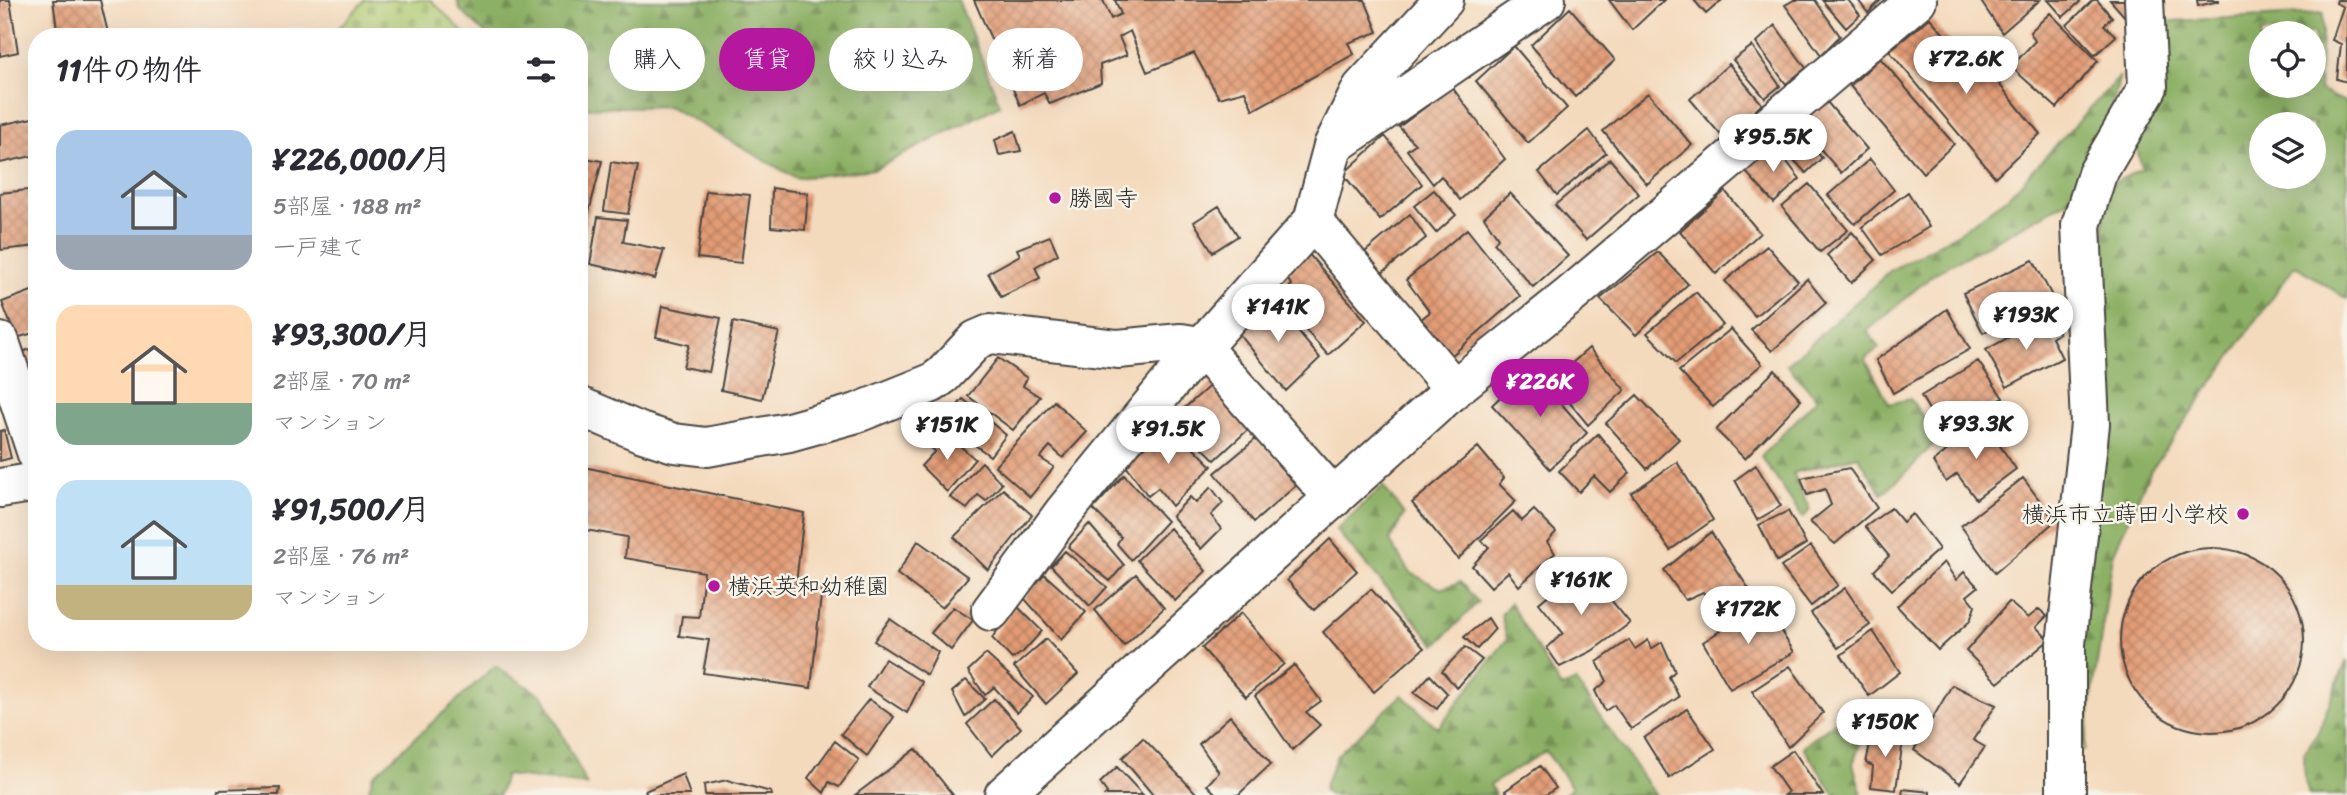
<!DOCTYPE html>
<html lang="ja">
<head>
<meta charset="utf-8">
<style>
  body { margin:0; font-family:Sriracha,"Klee One",sans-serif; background:#f2f2f3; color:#2b2b33; height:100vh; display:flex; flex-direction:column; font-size:26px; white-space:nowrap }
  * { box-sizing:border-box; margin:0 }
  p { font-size:23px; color:#7c7c81 }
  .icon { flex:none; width:38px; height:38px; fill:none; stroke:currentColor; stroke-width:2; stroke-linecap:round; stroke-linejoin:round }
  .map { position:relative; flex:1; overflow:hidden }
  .drawer { position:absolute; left:28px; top:28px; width:560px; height:623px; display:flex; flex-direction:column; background:#fff; border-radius:28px; box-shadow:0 7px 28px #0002 }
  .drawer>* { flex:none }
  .hud { position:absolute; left:609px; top:28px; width:665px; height:63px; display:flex; gap:14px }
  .controls { position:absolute; left:2249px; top:21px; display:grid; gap:14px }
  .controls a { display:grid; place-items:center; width:77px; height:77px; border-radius:50%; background:#fff; box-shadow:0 7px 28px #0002; font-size:35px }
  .price { position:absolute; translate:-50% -60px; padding:0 16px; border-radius:24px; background:#fff; color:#222; font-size:23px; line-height:46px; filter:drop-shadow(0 2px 4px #0008) }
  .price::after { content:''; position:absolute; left:50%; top:42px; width:21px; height:16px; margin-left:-10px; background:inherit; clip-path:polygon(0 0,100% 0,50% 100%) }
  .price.current { background:#b5179e; color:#fff }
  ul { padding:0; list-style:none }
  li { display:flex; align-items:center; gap:21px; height:175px; padding:0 28px }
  li span { display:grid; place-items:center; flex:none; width:196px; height:140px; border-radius:21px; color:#555 }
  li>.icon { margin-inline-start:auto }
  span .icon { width:84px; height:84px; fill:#fffc; stroke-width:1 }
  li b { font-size:30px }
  h2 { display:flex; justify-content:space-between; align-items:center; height:84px; padding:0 28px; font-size:30px }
  .pill { padding:0 24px; border-radius:32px; background:#fff; box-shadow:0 7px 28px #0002; font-size:24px; line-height:63px }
  .pill.current { background:#b5179e; color:#fff }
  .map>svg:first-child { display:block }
  .forest { fill:url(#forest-firs); stroke:#5c6e48; stroke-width:2; fill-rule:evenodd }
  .cemetery { fill:url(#cemetery-stones); stroke:#6e7c4f; stroke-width:2 }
  .building { fill:url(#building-cross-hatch) }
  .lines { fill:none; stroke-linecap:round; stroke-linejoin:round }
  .street-casing { stroke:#494541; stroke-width:42 }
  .secondary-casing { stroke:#494541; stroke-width:42 }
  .street { stroke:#fff; stroke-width:38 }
  .secondary { stroke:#fff; stroke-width:38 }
  .poi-dot { fill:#b5179e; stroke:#f7f3e8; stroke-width:2.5 }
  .labels { text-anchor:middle; stroke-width:5; stroke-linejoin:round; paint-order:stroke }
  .poi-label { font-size:23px; fill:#2b2b2b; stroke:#f7f3e8; text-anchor:start }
</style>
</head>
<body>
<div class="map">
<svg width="2347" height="795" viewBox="0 0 2347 795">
  <defs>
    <pattern id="forest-firs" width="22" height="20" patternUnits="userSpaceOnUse" patternTransform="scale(1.75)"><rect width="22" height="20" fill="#8cb065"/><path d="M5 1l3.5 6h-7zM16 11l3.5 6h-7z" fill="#738f53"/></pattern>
    <pattern id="cemetery-stones" width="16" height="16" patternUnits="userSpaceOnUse" patternTransform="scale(1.75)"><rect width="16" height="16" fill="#b0cc73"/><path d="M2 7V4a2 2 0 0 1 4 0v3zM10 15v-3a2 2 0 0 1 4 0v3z" fill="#98af64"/></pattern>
    <pattern id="building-cross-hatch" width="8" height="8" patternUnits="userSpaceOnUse" patternTransform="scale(1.75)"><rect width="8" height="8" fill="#e39c76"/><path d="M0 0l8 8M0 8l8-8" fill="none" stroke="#b87f61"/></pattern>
  </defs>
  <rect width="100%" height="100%" fill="#f7f3e8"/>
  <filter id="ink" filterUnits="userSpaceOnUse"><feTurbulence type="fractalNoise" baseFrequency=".0143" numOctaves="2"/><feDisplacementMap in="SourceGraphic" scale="14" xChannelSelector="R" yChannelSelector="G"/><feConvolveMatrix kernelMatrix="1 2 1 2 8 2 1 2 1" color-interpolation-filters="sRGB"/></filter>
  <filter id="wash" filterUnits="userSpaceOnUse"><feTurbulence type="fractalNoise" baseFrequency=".00686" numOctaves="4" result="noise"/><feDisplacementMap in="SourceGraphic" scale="28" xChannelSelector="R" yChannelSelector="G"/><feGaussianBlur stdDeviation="1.57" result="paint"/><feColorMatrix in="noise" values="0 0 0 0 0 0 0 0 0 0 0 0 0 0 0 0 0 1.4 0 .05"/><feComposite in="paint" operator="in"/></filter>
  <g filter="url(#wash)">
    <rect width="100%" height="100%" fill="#f4dabd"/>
    <path class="forest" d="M 457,0 L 958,0 L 1000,105 L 875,169 L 796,178 L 668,106 L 579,108 L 579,37 L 489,37 L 460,10 Z
      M 2323,13 L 2319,90 L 2347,103 L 2347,299 L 2295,265 L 2149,473 L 2113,555 L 2084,751 L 2077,672 L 2094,333 L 2107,186 L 2142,169 L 2135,140 L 2156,22 ZM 2261,33 L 2314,33 L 2314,86 L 2261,86 ZM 2261,124 L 2314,124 L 2314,177 L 2261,177 Z
      M 2120,76 L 2111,111 L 2068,201 L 1935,273 L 1867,331 L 1879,348 L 1865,358 L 1889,404 L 1910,399 L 1939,438 L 1910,469 L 1882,494 L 1858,456 L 1793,473 L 1810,510 L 1803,518 L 1761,456 L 1817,399 L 1787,365 L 1891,270 L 1957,234 L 2008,197 Z
      M 1383,486 L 1404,514 L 1390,541 L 1409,572 L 1441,589 L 1460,582 L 1478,602 L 1436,645 L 1336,530 Z
      M 1510,603 L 1561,688 L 1576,681 L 1655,795 L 1564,795 L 1572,788 L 1546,751 L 1490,785 L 1495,795 L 1329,795 L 1324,788 L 1337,755 L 1402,695 L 1438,728 L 1507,639 L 1501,615 Z
      M 2347,660 L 2347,795 L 2309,795 L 2305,781 L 2304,753 L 2317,734 Z
      M 495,666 L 544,697 L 587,785 L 505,775 L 499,795 L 367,795 L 373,776 Z
      M 1847,712 L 1864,732 L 1853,764 L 1862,795 L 1835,795 L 1803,747 Z"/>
    <path class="cemetery" d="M 365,0 L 431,0 L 468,37 L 330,37 Z"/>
    <g id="blocks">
      <path class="building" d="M 0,0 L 10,0 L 18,52 L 0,56 Z
        M 53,0 L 100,0 L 109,37 L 58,37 Z
        M 974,0 L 1103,0 L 1111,19 L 1121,14 L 1115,0 L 1365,0 L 1378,32 L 1348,43 L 1354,54 L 1253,110 L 1245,91 L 1219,98 L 1194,53 L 1147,72 L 1130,31 L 1119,37 L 1127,55 L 1100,65 L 1101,83 L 1050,104 L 1044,93 L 1020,105 Z
        M 1609,0 L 1664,0 L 1632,30 Z
        M 1694,0 L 1722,0 L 1706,14 Z
        M 1794,0 L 1815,0 L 1840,36 L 1821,55 L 1785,5 Z
        M 1822,0 L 1848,0 L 1860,15 L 1846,28 Z
        M 1858,0 L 1881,0 L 1868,13 Z
        M 1980,0 L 2040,0 L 2002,33 Z
        M 2048,0 L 2082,0 L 2063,17 Z
        M 2093,0 L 2097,0 L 2112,17 L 2104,25 L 2116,36 L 2095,55 L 2067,25 Z
        M 2110,0 L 2133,0 L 2135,18 L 2125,17 Z
        M 2197,0 L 2219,0 L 2219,1 L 2198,6 Z
        M 2337,0 L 2347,0 L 2347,82 L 2337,79 L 2341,44 L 2332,40 L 2343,7 L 2336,3 Z
        M 1570,8 L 1615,60 L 1575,97 L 1531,45 Z
        M 2050,13 L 2098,61 L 2057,108 L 2011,67 L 2035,41 L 2030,32 Z
        M 1930,18 L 1955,47 L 1963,40 L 2040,134 L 1995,177 L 1889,51 Z
        M 1775,25 L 1806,68 L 1786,84 L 1756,43 Z
        M 1514,46 L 1567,108 L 1528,143 L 1476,81 Z
        M 1752,46 L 1780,86 L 1765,98 L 1733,60 Z
        M 1880,58 L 1954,144 L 1923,173 L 1850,86 Z
        M 1729,64 L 1762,104 L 1725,140 L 1690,99 Z
        M 1452,87 L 1505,159 L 1460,200 L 1441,176 L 1433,184 L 1407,150 L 1415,144 L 1399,127 Z
        M 1648,93 L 1692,145 L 1647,184 L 1603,131 Z
        M 1827,102 L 1867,149 L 1841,173 L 1800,125 Z
        M 37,117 L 37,155 L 0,163 L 0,125 Z
        M 1796,127 L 1822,158 L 1806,173 L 1778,143 Z
        M 1589,130 L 1606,153 L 1557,195 L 1539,172 Z
        M 1015,131 L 1021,151 L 999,155 L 995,140 Z
        M 1385,136 L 1422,184 L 1380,220 L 1343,174 Z
        M 1774,145 L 1800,179 L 1774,203 L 1745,171 Z
        M 579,157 L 602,161 L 580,247 L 579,247 Z
        M 1610,159 L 1639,194 L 1586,240 L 1555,205 Z
        M 1870,159 L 1894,190 L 1855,224 L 1828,195 Z
        M 611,162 L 638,166 L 628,214 L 604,211 Z
        M 1809,184 L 1848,230 L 1820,252 L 1782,207 Z
        M 772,188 L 808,193 L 805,230 L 771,227 Z
        M 37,189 L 37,246 L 1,250 L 0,193 Z
        M 1434,190 L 1456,215 L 1436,233 L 1414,206 Z
        M 706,191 L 750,195 L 741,263 L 697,258 Z
        M 1725,191 L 1760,233 L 1716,274 L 1680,231 Z
        M 1908,192 L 1929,227 L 1882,255 L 1862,227 Z
        M 1510,193 L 1568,256 L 1533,287 L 1494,243 L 1498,238 L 1484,217 Z
        M 1219,206 L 1238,236 L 1213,252 L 1194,222 Z
        M 1410,214 L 1426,238 L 1382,273 L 1365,252 Z
        M 598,217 L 627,220 L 623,242 L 664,250 L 655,279 L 590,264 Z
        M 1467,229 L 1520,296 L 1451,356 L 1420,320 L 1430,312 L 1406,280 Z
        M 1852,232 L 1876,260 L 1851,283 L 1827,255 Z
        M 1050,236 L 1058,254 L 1035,267 L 1040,278 L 1001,297 L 988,273 L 1020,255 L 1017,249 Z
        M 1767,246 L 1798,281 L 1755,316 L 1725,281 Z
        M 1307,252 L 1366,321 L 1328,355 L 1277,298 L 1292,285 L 1282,273 Z
        M 1658,252 L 1688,284 L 1636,335 L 1600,299 Z
        M 2033,260 L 2052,296 L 1983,333 L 1963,293 Z
        M 1807,279 L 1826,303 L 1772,351 L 1751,330 Z
        M 37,289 L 37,332 L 16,338 L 2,302 Z
        M 1696,292 L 1723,325 L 1676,363 L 1647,333 Z
        M 1269,297 L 1320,358 L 1286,391 L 1235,329 Z
        M 662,306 L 721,318 L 709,372 L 683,367 L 689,345 L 656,337 Z
        M 1947,309 L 1970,349 L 1893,393 L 1876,360 Z
        M 2047,316 L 2059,333 L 2052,338 L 2062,358 L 2007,387 L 1986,350 Z
        M 733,322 L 779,332 L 762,399 L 721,390 Z
        M 1731,329 L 1762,364 L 1713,407 L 1679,371 Z
        M 37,347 L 37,387 L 34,388 L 22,352 Z
        M 1589,348 L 1625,390 L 1588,425 L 1552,381 Z
        M 998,358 L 1027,378 L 1023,386 L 1040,397 L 1013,430 L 968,396 Z
        M 1978,361 L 2003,398 L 1968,419 L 1962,409 L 1938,425 L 1921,396 Z
        M 1530,368 L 1587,433 L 1550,469 L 1492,405 Z
        M 1775,370 L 1801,400 L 1745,459 L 1716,430 Z
        M 1213,383 L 1252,426 L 1215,460 L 1173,418 Z
        M 1637,395 L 1679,439 L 1647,469 L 1606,423 Z
        M 963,399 L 1006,435 L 990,456 L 944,422 Z
        M 1054,401 L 1087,432 L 1063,458 L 1050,446 L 1040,458 L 1054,467 L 1030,497 L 995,466 Z
        M 1983,421 L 2016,469 L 1976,499 L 1957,474 L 1946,482 L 1933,462 Z
        M 1172,426 L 1212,466 L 1172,506 L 1158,488 L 1148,496 L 1124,463 Z
        M 4,430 L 11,458 L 0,461 L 0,431 Z
        M 943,431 L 975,459 L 947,492 L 921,466 L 935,451 L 930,447 Z
        M 1598,434 L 1630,473 L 1610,492 L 1594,476 L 1579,492 L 1559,471 Z
        M 1257,438 L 1300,482 L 1254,522 L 1215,473 Z
        M 1478,447 L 1504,478 L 1499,484 L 1516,501 L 1458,559 L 1412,503 Z
        M 982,462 L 1002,484 L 986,501 L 978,495 L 967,509 L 950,497 Z
        M 1677,462 L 1713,520 L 1670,550 L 1631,493 Z
        M 1756,465 L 1781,506 L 1757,520 L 1735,480 Z
        M 579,466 L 804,513 L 796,584 L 822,586 L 811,688 L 703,673 L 709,640 L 679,636 L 682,616 L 699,617 L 704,572 L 625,558 L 627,537 L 579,529 Z
        M 1849,468 L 1877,508 L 1835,544 L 1810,522 L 1831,505 L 1825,489 L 1807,495 L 1801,478 Z
        M 1124,475 L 1167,521 L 1131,560 L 1117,544 L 1121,537 L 1093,509 Z
        M 2023,478 L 2055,521 L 1995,573 L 1961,526 Z
        M 1211,487 L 1223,503 L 1211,515 L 1221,529 L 1201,549 L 1172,516 L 1190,497 L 1196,503 Z
        M 1003,489 L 1032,515 L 988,570 L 954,537 Z
        M 1891,508 L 1903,522 L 1912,514 L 1939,549 L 1892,590 L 1874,571 L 1889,556 L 1865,527 Z
        M 1534,510 L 1556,532 L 1547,542 L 1555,553 L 1519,586 L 1508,572 L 1491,587 L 1472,566 L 1489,547 L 1481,540 L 1513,511 L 1522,521 Z
        M 1788,511 L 1806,544 L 1777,561 L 1759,525 Z
        M 1089,524 L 1124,565 L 1110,581 L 1068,547 Z
        M 1170,528 L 1206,571 L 1175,601 L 1137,560 Z
        M 1711,532 L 1751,592 L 1719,614 L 1703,592 L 1685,600 L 1664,570 Z
        M 1330,539 L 1357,571 L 1314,610 L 1287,580 Z
        M 918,541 L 968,577 L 942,608 L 897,574 Z
        M 1811,546 L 1838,585 L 1811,606 L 1781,567 Z
        M2120 640a92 92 0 1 1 184 0a92 92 0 1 1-184 0Z
        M 1065,551 L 1107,587 L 1090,606 L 1051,566 Z
        M 1944,562 L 1956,580 L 1964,572 L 1978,587 L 1967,596 L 1975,606 L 1970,621 L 1938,650 L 1897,606 Z
        M 1583,566 L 1630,623 L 1592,651 L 1560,667 L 1547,648 L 1563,633 L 1539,603 Z
        M 1044,574 L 1086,612 L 1061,640 L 1024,598 Z
        M 1136,574 L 1164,608 L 1124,646 L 1095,610 Z
        M 1845,588 L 1870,625 L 1838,648 L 1811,613 Z
        M 1371,589 L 1424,648 L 1374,692 L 1323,632 Z
        M 2009,602 L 2028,618 L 2039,609 L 2047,616 L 2036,627 L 2049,640 L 1998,683 L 1966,651 Z
        M 1763,603 L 1794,652 L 1730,689 L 1703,642 Z
        M 1016,605 L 1042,631 L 1023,652 L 1012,659 L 992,638 Z
        M 953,607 L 973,620 L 951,650 L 931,633 Z
        M 1241,613 L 1284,664 L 1246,697 L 1202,648 Z
        M 1488,618 L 1495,629 L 1477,649 L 1464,637 Z
        M 890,619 L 938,652 L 927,675 L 874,641 Z
        M 1873,631 L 1900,672 L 1869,696 L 1841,655 Z
        M 1046,639 L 1078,674 L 1046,704 L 1014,667 Z
        M 1629,640 L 1635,649 L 1648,640 L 1651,649 L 1662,642 L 1675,671 L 1669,677 L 1679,697 L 1631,729 L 1614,705 L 1605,711 L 1595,691 L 1607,681 L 1597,662 Z
        M 1465,647 L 1482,660 L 1457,688 L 1442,671 Z
        M 986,654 L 1033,697 L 1017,713 L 994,687 L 985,695 L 968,671 Z
        M 885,659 L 922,682 L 907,713 L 867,687 Z
        M 1294,665 L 1321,701 L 1306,712 L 1320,725 L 1292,750 L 1255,696 Z
        M 1790,666 L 1823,713 L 1788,747 L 1752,691 Z
        M 1430,675 L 1447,693 L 1437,709 L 1414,693 Z
        M 966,680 L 985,699 L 965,717 L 952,692 Z
        M 1952,685 L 1996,705 L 1973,740 L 1985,747 L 1960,783 L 1914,750 Z
        M 869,699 L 894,717 L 867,756 L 841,734 Z
        M 994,699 L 1021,728 L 992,756 L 967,724 Z
        M 1687,709 L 1715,749 L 1669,778 L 1644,738 Z
        M 1230,716 L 1271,764 L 1238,795 L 1217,795 L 1207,785 L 1219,772 L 1199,744 Z
        M 1873,730 L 1904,733 L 1896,790 L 1871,787 L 1873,766 L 1866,763 Z
        M 1143,738 L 1198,795 L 1153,795 L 1122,758 Z
        M 835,741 L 859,760 L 839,787 L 829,782 L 824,793 L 808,778 Z
        M 916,749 L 953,795 L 855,795 Z
        M 1793,750 L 1823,795 L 1784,795 L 1788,792 L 1770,766 Z
        M 1540,766 L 1556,788 L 1546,795 L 1508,795 L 1505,791 Z
        M 1117,767 L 1143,795 L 1105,795 L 1107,793 L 1100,783 Z
        M 683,774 L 690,795 L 647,795 L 645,791 Z
        M 727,780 L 771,792 L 772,795 L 705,795 L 704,785 Z
        M 280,788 L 279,795 L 217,795 L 218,790 Z
        M 1903,789 L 1930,792 L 1930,795 L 1902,795 Z"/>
    </g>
  </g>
  <g filter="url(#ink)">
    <use href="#blocks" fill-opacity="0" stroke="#494541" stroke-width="2"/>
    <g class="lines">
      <defs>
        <path id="street" d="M 1334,145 L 1546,0
          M 1313,221 L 1454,389
          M 0,342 L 37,454
          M 1200,346 L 1334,498
          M 991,611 L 1064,512 L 1168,385 L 1313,221 L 1333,146 L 1362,88 L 1444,0
          M 1004,795 L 1454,389 L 1572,294 L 1917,0
          M 2066,795 L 2066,644 L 2090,424 L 2081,225 L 2097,174 L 2148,87 L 2144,0"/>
        <path id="secondary" d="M 579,406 L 640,432 L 674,443 L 707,447 L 789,432 L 857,413 L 932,383 L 943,375 L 976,340 L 990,334 L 1118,349 L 1181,343 L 1200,346
          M 0,488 L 37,482"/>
      </defs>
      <use href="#street" class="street-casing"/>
      <use href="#secondary" class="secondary-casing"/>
      <use href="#street" class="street"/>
      <use href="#secondary" class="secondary"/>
    </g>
  </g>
  <g class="poi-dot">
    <circle cx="1055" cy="198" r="7"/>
    <circle cx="2243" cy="514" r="7"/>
    <circle cx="714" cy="586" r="7"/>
  </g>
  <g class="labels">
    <g class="poi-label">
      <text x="1069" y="206">勝國寺</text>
      <text x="2229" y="522" text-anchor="end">横浜市立蒔田小学校</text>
      <text x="728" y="594">横浜英和幼稚園</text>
    </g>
  </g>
</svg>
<div class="controls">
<a><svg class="icon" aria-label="locate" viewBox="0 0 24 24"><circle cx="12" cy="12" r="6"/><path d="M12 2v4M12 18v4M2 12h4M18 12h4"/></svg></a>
<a><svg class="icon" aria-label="layers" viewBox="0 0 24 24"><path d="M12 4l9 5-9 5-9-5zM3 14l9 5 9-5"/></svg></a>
</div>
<b class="price" style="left:1966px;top:96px">¥72.6K</b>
<b class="price" style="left:1773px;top:174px">¥95.5K</b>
<b class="price" style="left:1278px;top:344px">¥141K</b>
<b class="price" style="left:2026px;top:352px">¥193K</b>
<b class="price current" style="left:1540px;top:419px">¥226K</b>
<b class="price" style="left:1976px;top:461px">¥93.3K</b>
<b class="price" style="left:947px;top:462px">¥151K</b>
<b class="price" style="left:1168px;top:466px">¥91.5K</b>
<b class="price" style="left:1581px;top:617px">¥161K</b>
<b class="price" style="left:1748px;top:646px">¥172K</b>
<b class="price" style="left:1885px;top:759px">¥150K</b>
<div class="hud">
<a class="pill">購入</a>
<a class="pill current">賃貸</a>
<a class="pill">絞り込み</a>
<a class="pill">新着</a>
</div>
<section class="drawer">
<h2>11件の物件<svg class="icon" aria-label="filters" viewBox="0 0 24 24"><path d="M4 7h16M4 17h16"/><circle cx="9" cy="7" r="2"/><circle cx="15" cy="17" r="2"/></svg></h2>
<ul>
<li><span style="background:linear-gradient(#a9c7e8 75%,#9aa5b1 0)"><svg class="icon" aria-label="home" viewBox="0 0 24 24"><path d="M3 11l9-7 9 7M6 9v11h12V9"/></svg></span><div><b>¥226,000/月</b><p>5部屋 · 188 m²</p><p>一戸建て</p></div></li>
<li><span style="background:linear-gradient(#ffd9b3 70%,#7fa58c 0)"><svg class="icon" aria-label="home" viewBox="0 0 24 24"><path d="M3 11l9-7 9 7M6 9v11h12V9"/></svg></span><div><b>¥93,300/月</b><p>2部屋 · 70 m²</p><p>マンション</p></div></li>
<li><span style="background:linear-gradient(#bfe0f5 75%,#c2b280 0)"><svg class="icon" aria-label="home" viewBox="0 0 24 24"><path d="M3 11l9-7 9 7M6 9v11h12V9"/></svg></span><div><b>¥91,500/月</b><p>2部屋 · 76 m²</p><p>マンション</p></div></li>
</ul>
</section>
</div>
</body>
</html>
